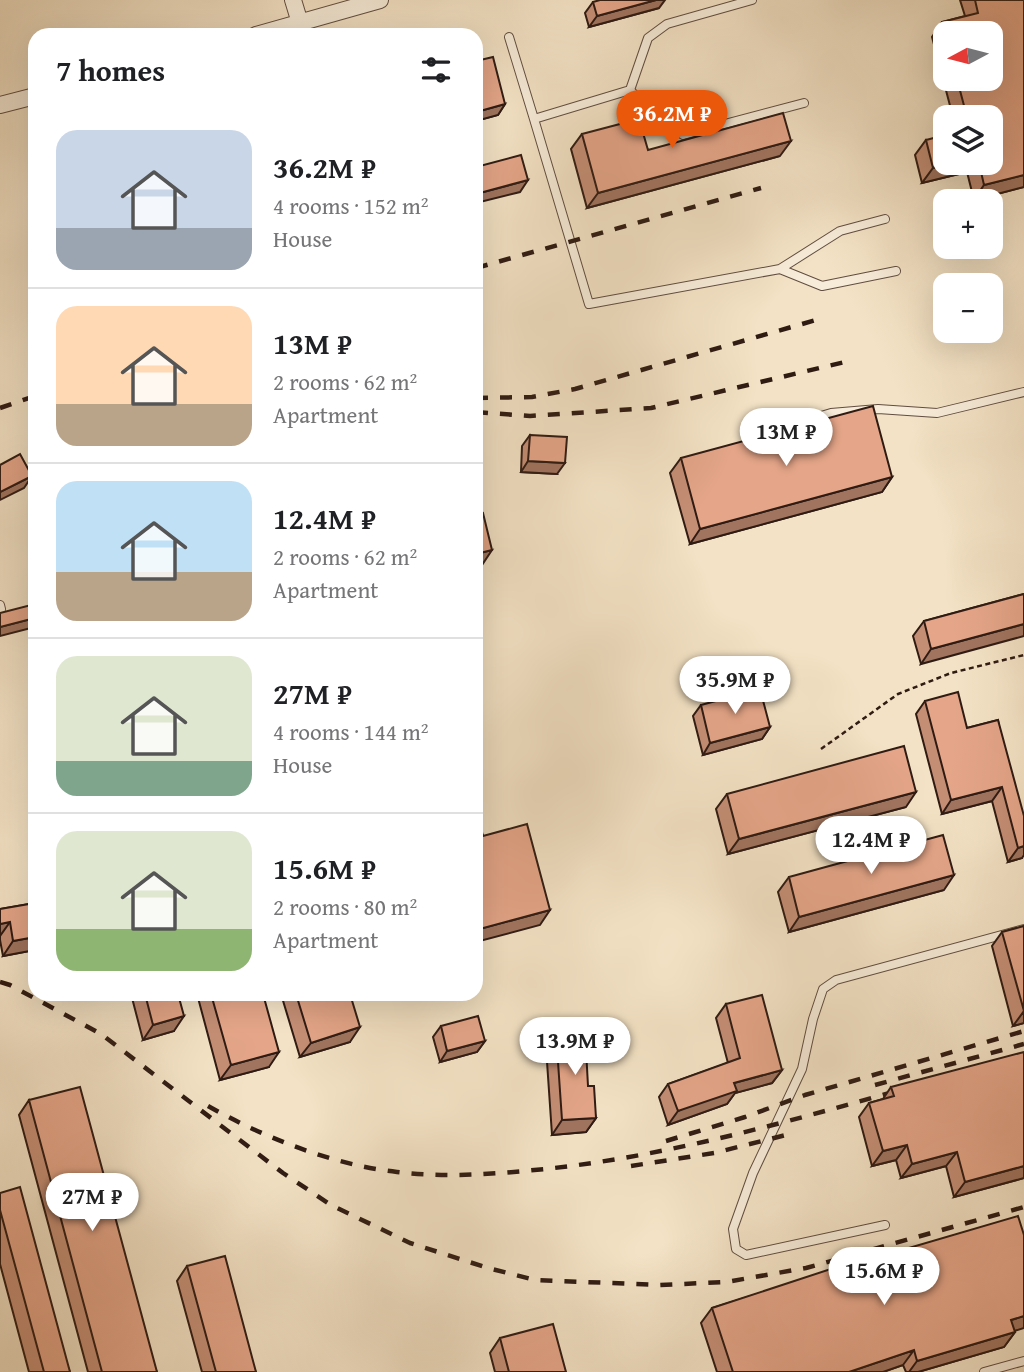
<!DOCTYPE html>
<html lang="en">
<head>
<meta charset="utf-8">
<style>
  body { margin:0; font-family:"Gentium Book Plus",serif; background:#f2f2f2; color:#202124; height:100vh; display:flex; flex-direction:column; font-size:26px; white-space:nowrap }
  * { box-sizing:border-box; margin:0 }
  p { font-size:23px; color:#757577 }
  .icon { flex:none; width:38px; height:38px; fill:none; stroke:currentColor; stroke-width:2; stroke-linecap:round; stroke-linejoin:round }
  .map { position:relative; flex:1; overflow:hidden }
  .panel { position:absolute; left:28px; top:28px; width:455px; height:973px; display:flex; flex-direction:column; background:#fff; border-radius:21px; box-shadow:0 7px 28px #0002 }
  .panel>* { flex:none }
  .needle { width:46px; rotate:263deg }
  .controls { position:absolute; left:933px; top:21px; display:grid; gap:14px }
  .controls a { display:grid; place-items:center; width:70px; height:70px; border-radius:14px; background:#fff; box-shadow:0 7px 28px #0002; font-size:35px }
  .price { position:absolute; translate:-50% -60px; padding:0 16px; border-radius:24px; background:#fff; color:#222; font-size:23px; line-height:46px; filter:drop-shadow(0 2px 4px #0008) }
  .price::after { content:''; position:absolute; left:50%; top:42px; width:21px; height:16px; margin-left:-10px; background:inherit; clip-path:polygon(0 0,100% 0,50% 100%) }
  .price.current { background:#ea580c; color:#fff }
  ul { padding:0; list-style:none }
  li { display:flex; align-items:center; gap:21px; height:175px; padding:0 28px }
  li+li { border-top:2px solid #e0e0e0 }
  li span { display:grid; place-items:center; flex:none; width:196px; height:140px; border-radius:21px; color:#555 }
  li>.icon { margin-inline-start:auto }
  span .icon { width:84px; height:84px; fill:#fffc; stroke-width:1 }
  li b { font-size:30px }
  h2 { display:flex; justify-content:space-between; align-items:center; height:84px; padding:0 28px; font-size:30px }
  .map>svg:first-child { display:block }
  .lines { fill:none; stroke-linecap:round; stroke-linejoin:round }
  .lane-casing { stroke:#614d40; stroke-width:10 }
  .street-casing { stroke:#614d40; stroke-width:18 }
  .path { stroke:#301b13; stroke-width:2.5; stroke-dasharray:5 3.5; stroke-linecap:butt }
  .lane { stroke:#f7ecd9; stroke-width:8 }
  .street { stroke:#f7ecd9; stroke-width:16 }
  .rail { stroke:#301b13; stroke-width:4.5; stroke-dasharray:12 12; stroke-linecap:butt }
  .wall { fill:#c48e75; stroke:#301b13; stroke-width:2; fill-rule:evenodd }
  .shaded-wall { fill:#a0745f; stroke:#301b13; stroke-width:2 }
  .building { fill:#e4a588; stroke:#301b13; stroke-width:2 }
</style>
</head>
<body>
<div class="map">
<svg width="1024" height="1372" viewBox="0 0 1024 1372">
  <rect width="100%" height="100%" fill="#f3e2c5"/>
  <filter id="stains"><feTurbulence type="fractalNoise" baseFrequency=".00286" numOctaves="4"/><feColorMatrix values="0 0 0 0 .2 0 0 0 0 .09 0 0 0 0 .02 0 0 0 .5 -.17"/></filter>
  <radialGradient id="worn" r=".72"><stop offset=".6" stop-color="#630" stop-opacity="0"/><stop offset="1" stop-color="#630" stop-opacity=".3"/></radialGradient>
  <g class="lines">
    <defs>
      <path id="lane" d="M 509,37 L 534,119 L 630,90 L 648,38 L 667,24 L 752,0
        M 630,90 L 652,113 L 683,135 L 804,103
        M 534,119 L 589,304 L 780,269 L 822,286 L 896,271
        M 780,269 L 840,231 L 885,219
        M 762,434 L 831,413 L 878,409 L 937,413 L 1024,392
        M 0,605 L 1,609
        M 885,1225 L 746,1255 L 736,1249 L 733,1229 L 753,1173 L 802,1069 L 813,1019 L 823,989 L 836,980 L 1024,929
        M 984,1372 L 1024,1361"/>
      <path id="street" d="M 293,0 L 300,23
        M 256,35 L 380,0
        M 0,105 L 35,96"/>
    </defs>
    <use href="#lane" class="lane-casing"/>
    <use href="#street" class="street-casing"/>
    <path class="path" d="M 821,749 L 898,694 L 951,673 L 1024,655"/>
    <use href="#lane" class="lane"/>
    <use href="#street" class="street"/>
    <path class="rail" d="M 476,268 L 761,188
      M 476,398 L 532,397 L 575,389 L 823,318
      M 0,408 L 35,396
      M 476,412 L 530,416 L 651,408 L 849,361
      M 0,982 L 10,985 L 101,1034 L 283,1173 L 331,1205 L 410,1243 L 488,1268 L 535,1280 L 660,1285 L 726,1282 L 806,1268 L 1024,1207
      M 875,1085 L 1024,1044
      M 208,1106 C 263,1137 333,1165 397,1172 C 446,1178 495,1174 545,1169 C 668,1156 787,1122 907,1088
      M 666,1141 L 745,1117 L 805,1095 L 1024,1031
      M 631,1166 L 714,1153 L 794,1133"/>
  </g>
  <path class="wall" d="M 960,0 L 1024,0 L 1024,187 L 974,200 L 967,172 L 922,183 L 915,155 L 926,140 L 945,163 L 990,163 L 990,117 L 953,117 L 932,37 L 942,22 L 965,16 ZM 945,33 L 990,79 L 945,79 Z
    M 593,2 L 659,8 L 589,27 L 585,13 Z
    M 476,61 L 505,104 L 498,115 L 476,121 Z
    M 582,134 L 648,150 L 780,156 L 587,208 L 571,149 Z
    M 530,435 L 557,474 L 521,472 L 522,446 Z
    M 681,458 L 892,477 L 882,492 L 690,544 L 670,473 Z
    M 1024,594 L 921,664 L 913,636 L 924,621 Z
    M 925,701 L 967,728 L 998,720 L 1022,858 L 1008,862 L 992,801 L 942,814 L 916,714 Z
    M 701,705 L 770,727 L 762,739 L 703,755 L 693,716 Z
    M 727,794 L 906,807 L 728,854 L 716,809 Z
    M 789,877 L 944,890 L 789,932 L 778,892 Z
    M 35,903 L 35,950 L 3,956 L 0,940 L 0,909 Z
    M 1024,926 L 1024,1023 L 1013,1026 L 992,946 L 1002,932 Z
    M 131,994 L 178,994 L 174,1031 L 143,1040 Z
    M 197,994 L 263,994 L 269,1067 L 220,1080 Z
    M 281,994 L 350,994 L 350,1042 L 300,1057 Z
    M 726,1004 L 782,1070 L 772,1083 L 735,1093 L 727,1104 L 668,1125 L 659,1097 L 668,1084 L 728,1063 L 716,1018 Z
    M 441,1026 L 485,1041 L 477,1052 L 440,1062 L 433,1037 Z
    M 556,1033 L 588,1086 L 596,1118 L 586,1132 L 552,1135 L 546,1047 Z
    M 891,1087 L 1024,1178 L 954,1197 L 946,1166 L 901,1178 L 896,1160 L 872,1166 L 859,1117 L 869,1103 L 883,1099 Z
    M 29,1100 L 157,1372 L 88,1372 L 19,1115 Z
    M 0,1193 L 70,1372 L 29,1372 L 0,1264 Z
    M 187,1266 L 256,1372 L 202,1372 L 177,1281 Z
    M 844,1267 L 1014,1331 L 1015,1332 L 1004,1347 L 918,1372 L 906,1372 L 903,1365 L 883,1372 L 717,1372 L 701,1323 L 712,1308 Z
    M 500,1338 L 566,1372 L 495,1372 L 490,1353 Z"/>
  <path class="shaded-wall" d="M 656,0 L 665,0 L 659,8 L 589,27 L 597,16 Z
    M 505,104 L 498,115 L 476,121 L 476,117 L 480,111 Z
    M 791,141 L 780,156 L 587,208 L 598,193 Z
    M 954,163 L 973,163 L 967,172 L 922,183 L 933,168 Z
    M 1024,175 L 1024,187 L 974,200 L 984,185 Z
    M 528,180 L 520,192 L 476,203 L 476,194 Z
    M 528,461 L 565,463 L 557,474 L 521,472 Z
    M 32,476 L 24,488 L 0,500 L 0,492 Z
    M 892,477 L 882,492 L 690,544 L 700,529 Z
    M 492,550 L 482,565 L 476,566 L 476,554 Z
    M 35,618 L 35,627 L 0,636 L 0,627 Z
    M 1024,624 L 1024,636 L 921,664 L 931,649 Z
    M 770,727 L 762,739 L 703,755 L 710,743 Z
    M 1002,787 L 992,801 L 942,814 L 951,800 Z
    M 916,792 L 906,807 L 728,854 L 739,839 Z
    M 1024,846 L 1024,855 L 1022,858 L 1008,862 L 1018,848 Z
    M 954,875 L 944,890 L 789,932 L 799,917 Z
    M 550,910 L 540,925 L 476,942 L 476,930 Z
    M 10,922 L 0,936 L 0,924 Z
    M 35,937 L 35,950 L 3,956 L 13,941 Z
    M 1024,1011 L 1024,1023 L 1013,1026 Z
    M 184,1016 L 174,1031 L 143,1040 L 153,1025 Z
    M 360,1027 L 350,1042 L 300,1057 L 311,1043 Z
    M 485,1041 L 477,1052 L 440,1062 L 447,1051 Z
    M 279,1052 L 269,1067 L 220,1080 L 231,1065 Z
    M 782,1070 L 772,1083 L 735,1093 L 727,1104 L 668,1125 L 678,1111 L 734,1083 Z
    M 596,1118 L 586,1132 L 552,1135 L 562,1120 Z
    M 907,1145 L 896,1160 L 872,1166 L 883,1151 Z
    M 957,1152 L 946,1166 L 901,1178 L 912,1164 Z
    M 1024,1166 L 1024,1178 L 954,1197 L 965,1182 Z
    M 1024,1316 L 1024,1328 L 1001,1335 L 1011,1320 Z
    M 1015,1332 L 1004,1347 L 918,1372 L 909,1372 L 917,1361 Z
    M 914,1350 L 903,1365 L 883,1372 L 849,1372 Z"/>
  <path class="building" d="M 600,0 L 656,0 L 597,16 L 593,2 Z
    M 975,0 L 1024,0 L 1024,175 L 984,185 L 979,163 L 990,163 L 990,117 L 967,117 L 957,79 L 990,79 L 990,33 L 945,33 L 942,22 L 978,13 Z
    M 493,57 L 505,104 L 480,111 L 476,95 L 476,61 Z
    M 783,113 L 791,141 L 598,193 L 582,134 L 639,119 L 648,150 Z
    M 945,135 L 945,163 L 954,163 L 933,168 L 926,140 Z
    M 521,155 L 528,180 L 476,194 L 476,167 Z
    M 873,406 L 892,477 L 700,529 L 681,458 Z
    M 530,435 L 567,437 L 565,463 L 528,461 Z
    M 20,454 L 32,476 L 0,492 L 0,465 Z
    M 483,513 L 492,550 L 476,554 L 476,515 Z
    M 1024,594 L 1024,624 L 931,649 L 924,621 Z
    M 35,604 L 35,618 L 0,627 L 0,613 Z
    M 760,689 L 770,727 L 710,743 L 701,705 Z
    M 958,692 L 967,728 L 998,720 L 1024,816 L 1024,846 L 1018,848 L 1002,787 L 951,800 L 925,701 Z
    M 904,746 L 916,792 L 739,839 L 727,794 Z
    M 476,809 L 483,836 L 527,824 L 550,910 L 476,930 Z
    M 943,835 L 954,875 L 799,917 L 789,877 Z
    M 35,903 L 35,937 L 13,941 L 10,922 L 0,924 L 0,909 Z
    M 1024,926 L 1024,1011 L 1002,932 Z
    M 145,994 L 178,994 L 184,1016 L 153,1025 Z
    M 211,994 L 263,994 L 279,1052 L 231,1065 Z
    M 296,994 L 350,994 L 360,1027 L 311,1043 Z
    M 762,995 L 782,1070 L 734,1083 L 737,1091 L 678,1111 L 668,1084 L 740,1058 L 726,1004 Z
    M 478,1016 L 485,1041 L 447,1051 L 441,1026 Z
    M 585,1031 L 588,1086 L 594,1086 L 596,1118 L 562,1120 L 556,1033 Z
    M 1024,1052 L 1024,1166 L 965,1182 L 957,1152 L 912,1164 L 907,1145 L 883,1151 L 869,1103 L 894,1096 L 891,1087 Z
    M 80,1087 L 157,1372 L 102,1372 L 29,1100 Z
    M 20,1187 L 70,1372 L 44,1372 L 0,1210 L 0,1193 Z
    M 1018,1216 L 1024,1235 L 1024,1316 L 1011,1320 L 1015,1332 L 917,1361 L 914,1350 L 849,1372 L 733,1372 L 712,1308 L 843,1265 L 844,1267 Z
    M 225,1256 L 256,1372 L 216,1372 L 187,1266 Z
    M 553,1324 L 566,1372 L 509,1372 L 500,1338 Z"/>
  <rect width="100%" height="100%" filter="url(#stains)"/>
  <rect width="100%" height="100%" fill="url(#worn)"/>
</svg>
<div class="controls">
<a><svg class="needle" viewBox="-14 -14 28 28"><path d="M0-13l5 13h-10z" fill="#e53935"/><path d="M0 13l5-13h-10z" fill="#757577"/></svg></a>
<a><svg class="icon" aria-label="layers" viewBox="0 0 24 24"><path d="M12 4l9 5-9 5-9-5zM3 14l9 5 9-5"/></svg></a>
<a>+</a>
<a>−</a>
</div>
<b class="price current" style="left:672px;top:150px">36.2M ₽</b>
<b class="price" style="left:786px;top:468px">13M ₽</b>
<b class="price" style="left:735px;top:716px">35.9M ₽</b>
<b class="price" style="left:871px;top:876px">12.4M ₽</b>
<b class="price" style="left:575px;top:1077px">13.9M ₽</b>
<b class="price" style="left:92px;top:1233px">27M ₽</b>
<b class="price" style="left:884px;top:1307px">15.6M ₽</b>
<section class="panel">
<h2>7 homes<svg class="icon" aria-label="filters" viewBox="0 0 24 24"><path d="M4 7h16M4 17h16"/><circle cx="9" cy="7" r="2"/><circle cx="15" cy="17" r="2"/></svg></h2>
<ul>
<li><span style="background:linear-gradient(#c9d6e8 70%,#9aa5b1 0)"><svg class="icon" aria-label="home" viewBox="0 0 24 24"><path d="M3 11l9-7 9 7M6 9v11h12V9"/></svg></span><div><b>36.2M ₽</b><p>4 rooms · 152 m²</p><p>House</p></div></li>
<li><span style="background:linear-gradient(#ffd9b3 70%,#b9a48a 0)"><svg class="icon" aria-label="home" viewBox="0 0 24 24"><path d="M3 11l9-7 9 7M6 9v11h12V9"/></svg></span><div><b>13M ₽</b><p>2 rooms · 62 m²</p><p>Apartment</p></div></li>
<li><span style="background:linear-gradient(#bfe0f5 65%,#b9a48a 0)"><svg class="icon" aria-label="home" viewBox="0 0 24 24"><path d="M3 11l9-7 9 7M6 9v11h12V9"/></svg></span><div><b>12.4M ₽</b><p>2 rooms · 62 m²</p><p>Apartment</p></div></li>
<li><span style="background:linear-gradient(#dfe7d0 75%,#7fa58c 0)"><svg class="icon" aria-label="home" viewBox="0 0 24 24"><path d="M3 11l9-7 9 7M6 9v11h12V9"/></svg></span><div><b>27M ₽</b><p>4 rooms · 144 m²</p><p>House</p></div></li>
<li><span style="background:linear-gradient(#dfe7d0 70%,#8fb573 0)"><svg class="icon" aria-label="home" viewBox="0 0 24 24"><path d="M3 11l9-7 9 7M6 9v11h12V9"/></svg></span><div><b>15.6M ₽</b><p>2 rooms · 80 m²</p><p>Apartment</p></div></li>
</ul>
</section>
</div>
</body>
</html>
